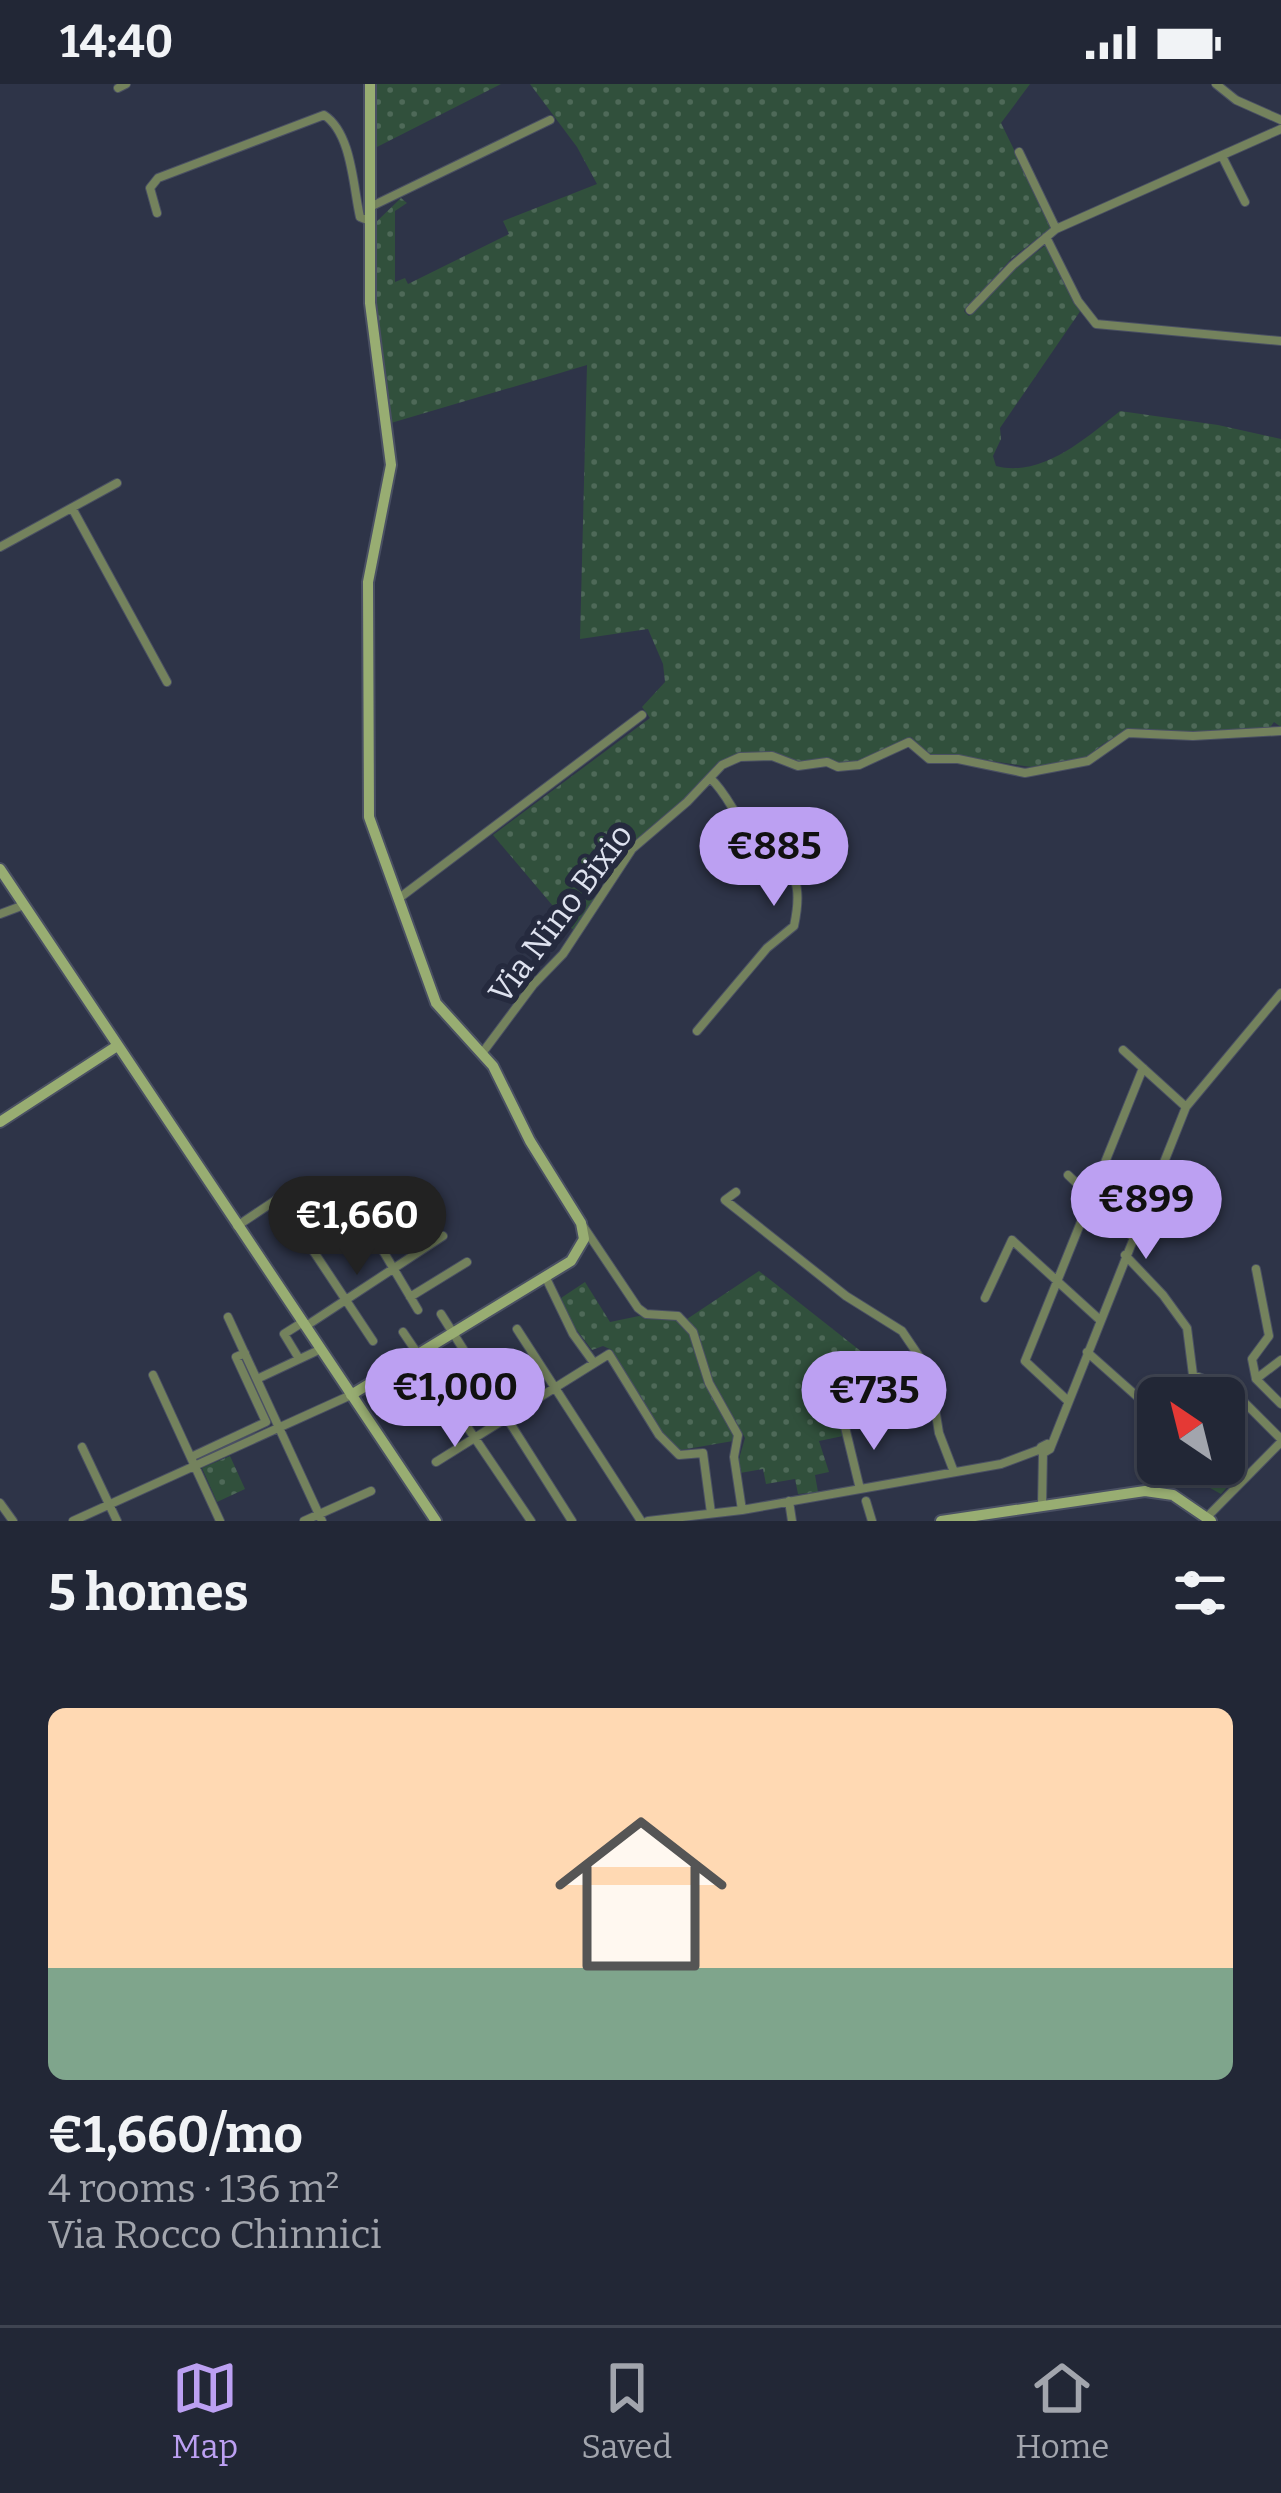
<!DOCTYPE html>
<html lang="en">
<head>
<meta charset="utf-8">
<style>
  body { margin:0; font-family:Bitter,serif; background:#2a2f3e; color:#f1f3f6; height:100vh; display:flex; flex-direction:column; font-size:45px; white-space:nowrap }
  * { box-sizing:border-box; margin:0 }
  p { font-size:39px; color:#a2a5ad }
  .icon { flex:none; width:66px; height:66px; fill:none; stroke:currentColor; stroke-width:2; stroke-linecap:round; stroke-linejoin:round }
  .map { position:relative; height:1437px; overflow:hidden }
  .sheet { display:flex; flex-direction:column; background:#222736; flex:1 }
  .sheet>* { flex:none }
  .needle { width:78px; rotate:325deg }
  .controls { position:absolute; left:1137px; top:1293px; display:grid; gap:24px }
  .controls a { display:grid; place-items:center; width:108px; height:108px; border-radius:18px; background:#222736; box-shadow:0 3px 9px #0004,0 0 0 3px #3f4451; font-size:60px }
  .price { position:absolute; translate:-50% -102px; padding:0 27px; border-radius:42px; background:#bca0f2; color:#111; font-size:39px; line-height:78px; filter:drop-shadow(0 3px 6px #0008) }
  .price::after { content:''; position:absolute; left:50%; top:72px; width:36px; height:27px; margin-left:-18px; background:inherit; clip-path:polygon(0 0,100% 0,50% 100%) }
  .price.selected { background:#222; color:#fff }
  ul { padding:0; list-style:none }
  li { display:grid; align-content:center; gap:24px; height:636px; padding:0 48px }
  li+li { border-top:3px solid #3f4451 }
  li span { display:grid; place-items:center; height:372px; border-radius:18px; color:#555 }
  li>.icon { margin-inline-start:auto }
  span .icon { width:216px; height:216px; fill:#fffc; stroke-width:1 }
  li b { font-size:51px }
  h2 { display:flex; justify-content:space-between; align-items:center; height:144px; padding:0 48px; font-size:51px }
  .status { display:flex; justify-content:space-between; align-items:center; height:84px; padding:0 60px; background:#222736; direction:ltr }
  .status svg { height:33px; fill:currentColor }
  .tabs { display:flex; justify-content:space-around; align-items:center; height:168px; border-top:3px solid #3f4451; background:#222736; font-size:33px; color:#a2a5ad }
  .tabs a { display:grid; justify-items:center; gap:6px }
  .tabs .selected { color:#bca0f2 }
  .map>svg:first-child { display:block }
  .grass { fill:url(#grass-dots) }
  .park { fill:url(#park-crowns) }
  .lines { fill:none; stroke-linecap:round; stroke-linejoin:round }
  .street-casing { stroke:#4a5063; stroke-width:10 }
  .secondary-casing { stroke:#4a5063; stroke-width:14 }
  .street { stroke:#74825d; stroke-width:8 }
  .secondary { stroke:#98ad72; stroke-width:10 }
  .labels { text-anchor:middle; stroke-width:12; stroke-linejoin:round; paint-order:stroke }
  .street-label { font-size:33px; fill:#dee2ef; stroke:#252a3e }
</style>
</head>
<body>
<div class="status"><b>14:40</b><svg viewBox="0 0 49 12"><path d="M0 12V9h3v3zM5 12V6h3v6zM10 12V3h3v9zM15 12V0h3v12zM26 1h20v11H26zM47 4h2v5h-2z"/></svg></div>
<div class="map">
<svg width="1281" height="1437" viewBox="0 0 1281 1437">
  <defs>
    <pattern id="grass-dots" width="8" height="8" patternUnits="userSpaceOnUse" patternTransform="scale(3)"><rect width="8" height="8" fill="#31503c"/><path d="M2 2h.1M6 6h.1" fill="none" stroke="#4e6958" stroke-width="1.8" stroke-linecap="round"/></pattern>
    <pattern id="park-crowns" width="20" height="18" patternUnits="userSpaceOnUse" patternTransform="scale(3)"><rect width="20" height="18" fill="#31503c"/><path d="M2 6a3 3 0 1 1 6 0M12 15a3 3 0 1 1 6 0" fill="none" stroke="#4e6958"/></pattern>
  </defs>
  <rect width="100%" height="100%" fill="#2e3448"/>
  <path class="grass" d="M 375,0 L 501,0 L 375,64 Z
    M 530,0 L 1030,0 L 1001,39 L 1052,143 L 1011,175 L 964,227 L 969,232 L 1014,185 L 1046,161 L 1081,226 L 1000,344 L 1001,355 L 993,372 L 996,382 C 1042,394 1086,354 1120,327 L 1218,341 L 1281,355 L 1281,643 L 1274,638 L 1269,645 C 1244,647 1218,651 1193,649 C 1151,647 1117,640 1087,675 L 1031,683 L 959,672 L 931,673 L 911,653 L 866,675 L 842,680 L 801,679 L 742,670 L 717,679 L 679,724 L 626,765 L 574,847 L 493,751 L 650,634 L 642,623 L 665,598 L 663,580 L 648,545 L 580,555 L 587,281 L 391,339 L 375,209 L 374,140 L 401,114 L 407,119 L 395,127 L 395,198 L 405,194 L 408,200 L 509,150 L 503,137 L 597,100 L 577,63 Z
    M 759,1187 L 919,1313 L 924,1325 L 840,1342 L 843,1352 L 819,1357 L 829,1388 L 815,1391 L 818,1408 L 798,1410 L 795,1395 L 766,1400 L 763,1385 L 740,1389 L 739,1375 L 745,1354 L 710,1291 L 696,1246 L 687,1235 Z
    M 585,1198 L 610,1238 L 639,1232 L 680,1237 L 691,1250 L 733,1347 L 733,1357 L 681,1366 L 667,1355 L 612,1266 L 603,1262 L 592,1266 L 569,1236 L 561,1214 Z
    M 230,1372 L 245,1405 L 217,1418 L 202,1384 Z"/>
  <path class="park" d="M 1193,1380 L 1206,1380 L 1228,1402 L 1221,1410 L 1185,1390 Z"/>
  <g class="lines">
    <defs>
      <path id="street" d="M 1216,0 L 1236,16 L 1281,36
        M 118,4 L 126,0
        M 1019,68 L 1056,145
        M 1222,72 L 1245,118
        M 370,123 L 550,36
        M 157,129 L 150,104 L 158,94 L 324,31 C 352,49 353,103 360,133 L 370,137
        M 1046,153 L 1078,217 L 1096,240 L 1281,257
        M 970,226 L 1013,181 L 1056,145 L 1281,45
        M 72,424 L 167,598
        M 0,463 L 117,399
        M 398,815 L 642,631
        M 0,830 L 24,821
        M 697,947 L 767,864 L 794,842 C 807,781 783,785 749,748 C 734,731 727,709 710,694
        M 1123,966 L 1186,1023
        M 483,968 L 533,901 L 563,870 L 632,765 L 687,718 L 722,681 L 740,673 L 772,672 L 798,682 L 827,678 L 838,683 L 859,681 L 909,658 L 929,675 L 958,675 L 1025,689 L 1088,677 L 1128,649 L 1193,652 L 1281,647
        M 1068,1091 L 1133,1153
        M 736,1108 L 725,1116 L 846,1212 L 902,1247 L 929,1287 L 939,1349 L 954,1388
        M 327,1130 L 306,1156 L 373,1257
        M 237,1142 L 285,1110 L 376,1155 L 418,1226
        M 583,1142 L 638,1224 L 646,1230 L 678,1232 L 693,1248 L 709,1299 L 738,1351 L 734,1373 L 742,1426
        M 1125,1171 L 1163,1211 L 1187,1244 L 1193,1291 L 1232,1306 L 1281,1355
        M 1256,1185 L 1269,1252 L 1252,1275 L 1256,1295 L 1281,1320
        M 545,1192 L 573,1250 L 594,1279
        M 410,1213 L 467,1178
        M 985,1214 L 1012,1156 L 1100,1236
        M 441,1230 L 572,1437
        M 228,1233 L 322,1437
        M 306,1242 L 443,1152
        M 517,1245 L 641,1437
        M 403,1248 L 531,1437
        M 1087,1268 L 1158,1331
        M 298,1273 L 284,1250 L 303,1238
        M 153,1291 L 220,1437
        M 257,1295 L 321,1265
        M 1256,1295 L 1281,1276
        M 1068,1317 L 1025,1277 L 1143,984
        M 845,1343 L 860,1405
        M 1047,1360 L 1050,1365 L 1045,1368 L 1041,1363 Z
        M 82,1363 L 117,1437
        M 1050,1365 L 1186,1023 L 1281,909
        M 191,1373 L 266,1338 L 236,1273 L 245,1269
        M 436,1378 L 609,1270 L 659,1351 L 679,1371 L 703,1369 L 711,1429
        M 1211,1380 L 1235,1402
        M 789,1417 L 792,1437
        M 866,1417 L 872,1437
        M 0,1419 L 13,1437
        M 1042,1422 L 1043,1368
        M 1207,1433 L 1281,1358
        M 73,1437 L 351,1311
        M 304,1437 L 371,1407
        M 648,1437 L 742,1426 L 1001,1380 L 1041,1365"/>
      <path id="secondary" d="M 0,785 L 436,1437
        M 0,1038 L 117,962
        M 351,1311 L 571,1177 L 584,1155 L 581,1139 L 530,1057 L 493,982 L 436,919 L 369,733 L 368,498 L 391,381 L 370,219 L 370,0
        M 941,1437 L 1145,1407 L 1173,1411 L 1211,1437"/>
    </defs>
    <use href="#street" class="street-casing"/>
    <use href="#secondary" class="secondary-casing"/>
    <use href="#street" class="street"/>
    <use href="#secondary" class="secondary"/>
  </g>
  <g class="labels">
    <g class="street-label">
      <text transform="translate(560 829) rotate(-53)" y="12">Via Nino Bixio</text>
    </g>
  </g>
</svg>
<div class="controls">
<a><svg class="needle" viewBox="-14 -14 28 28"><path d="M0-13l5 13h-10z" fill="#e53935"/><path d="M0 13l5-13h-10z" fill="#a2a5ad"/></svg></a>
</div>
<b class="price" style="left:774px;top:825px">€885</b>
<b class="price" style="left:1146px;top:1178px">€899</b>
<b class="price selected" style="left:357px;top:1194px">€1,660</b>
<b class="price" style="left:455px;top:1366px">€1,000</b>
<b class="price" style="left:874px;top:1369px">€735</b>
</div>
<section class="sheet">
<h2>5 homes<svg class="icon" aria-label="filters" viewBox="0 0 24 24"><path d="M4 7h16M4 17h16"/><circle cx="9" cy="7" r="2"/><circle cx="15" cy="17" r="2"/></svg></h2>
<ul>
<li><span style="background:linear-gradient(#ffd9b3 70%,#7fa58c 0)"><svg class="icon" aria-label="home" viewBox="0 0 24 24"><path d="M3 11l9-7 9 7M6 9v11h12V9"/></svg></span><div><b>€1,660/mo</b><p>4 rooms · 136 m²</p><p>Via Rocco Chinnici</p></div></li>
</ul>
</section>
<nav class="tabs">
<a class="selected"><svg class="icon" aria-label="map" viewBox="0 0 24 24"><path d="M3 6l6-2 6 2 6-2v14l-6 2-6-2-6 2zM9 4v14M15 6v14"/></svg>Map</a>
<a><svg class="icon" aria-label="saved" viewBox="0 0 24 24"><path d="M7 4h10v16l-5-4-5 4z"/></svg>Saved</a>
<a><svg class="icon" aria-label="home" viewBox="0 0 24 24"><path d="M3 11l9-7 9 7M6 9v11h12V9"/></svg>Home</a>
</nav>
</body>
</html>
